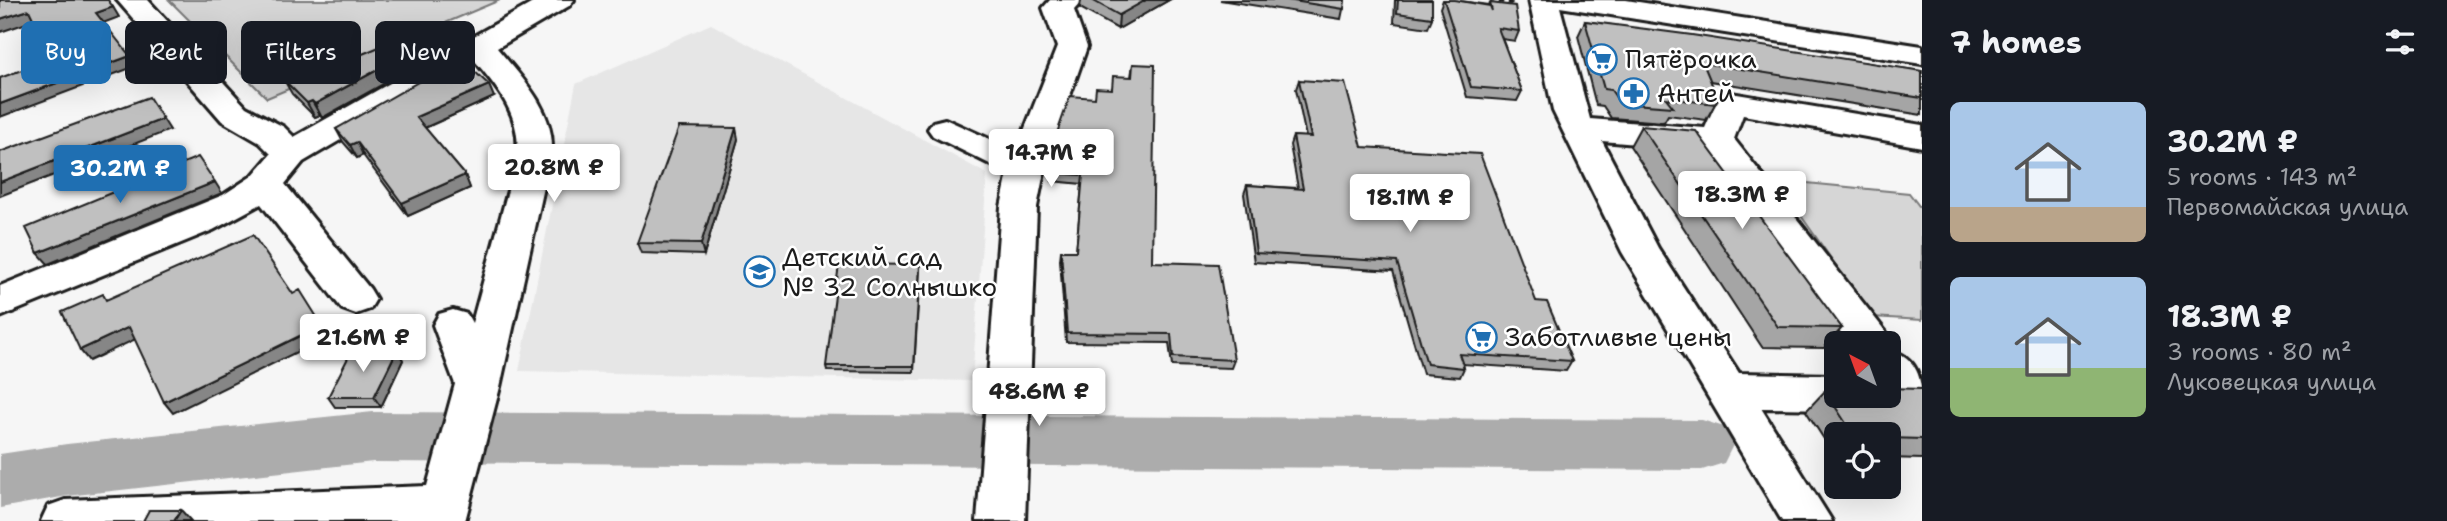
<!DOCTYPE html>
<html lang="en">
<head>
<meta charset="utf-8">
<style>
  body { margin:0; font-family:"Shantell Sans",sans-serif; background:#242831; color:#f1f3f6; height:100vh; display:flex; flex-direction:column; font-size:26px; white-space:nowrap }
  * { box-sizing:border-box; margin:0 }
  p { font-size:23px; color:#9ea1a6 }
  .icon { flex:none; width:38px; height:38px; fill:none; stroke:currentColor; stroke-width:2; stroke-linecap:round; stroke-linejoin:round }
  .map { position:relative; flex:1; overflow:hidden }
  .drawer { display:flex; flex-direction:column; background:#171b24; width:525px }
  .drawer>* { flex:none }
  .top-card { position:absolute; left:21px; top:21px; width:665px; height:63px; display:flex; gap:14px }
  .needle { width:46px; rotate:319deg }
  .controls { position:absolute; left:1824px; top:331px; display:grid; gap:14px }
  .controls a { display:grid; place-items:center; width:77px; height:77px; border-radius:10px; background:#171b24; box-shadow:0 7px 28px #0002; font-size:35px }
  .price { position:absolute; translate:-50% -60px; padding:0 16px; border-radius:7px; background:#fff; color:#222; font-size:23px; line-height:46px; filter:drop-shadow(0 2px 4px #0008) }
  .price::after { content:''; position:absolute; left:50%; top:42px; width:21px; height:16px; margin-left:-10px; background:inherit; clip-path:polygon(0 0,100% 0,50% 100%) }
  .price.selected { background:#1f6fb2; color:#fff }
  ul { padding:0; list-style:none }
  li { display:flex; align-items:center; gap:21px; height:175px; padding:0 28px }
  li span { display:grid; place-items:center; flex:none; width:196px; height:140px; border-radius:10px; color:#555 }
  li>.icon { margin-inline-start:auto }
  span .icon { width:84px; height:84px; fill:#fffc; stroke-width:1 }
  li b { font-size:30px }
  h2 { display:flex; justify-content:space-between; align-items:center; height:84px; padding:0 28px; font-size:30px }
  .pill { padding:0 24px; border-radius:10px; background:#171b24; box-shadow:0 7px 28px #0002; font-size:24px; line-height:63px }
  .pill.selected { background:#1f6fb2; color:#fff }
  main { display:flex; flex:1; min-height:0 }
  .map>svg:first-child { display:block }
  .built { fill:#e6e6e6 }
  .green { fill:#d6d6d6; stroke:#797979; stroke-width:2 }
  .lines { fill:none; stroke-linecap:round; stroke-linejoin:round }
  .river { fill:#acacac; fill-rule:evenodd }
  .minor-casing { stroke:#1c1c1c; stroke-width:6 }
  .path { stroke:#1c1c1c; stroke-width:3.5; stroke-dasharray:4.5 4.5; stroke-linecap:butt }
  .minor { fill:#fff; fill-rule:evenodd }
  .wall { fill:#a5a5a5; stroke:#1c1c1c; stroke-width:2 }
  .shaded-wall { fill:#868686; stroke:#1c1c1c; stroke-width:2 }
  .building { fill:#c0c0c0; stroke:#1c1c1c; stroke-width:2 }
  .labels { text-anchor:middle; stroke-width:5; stroke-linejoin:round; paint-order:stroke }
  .poi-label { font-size:26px; fill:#1c1c1c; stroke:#fff; text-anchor:start }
</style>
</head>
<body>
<main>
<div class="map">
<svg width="1922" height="521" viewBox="0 0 1922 521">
  <rect width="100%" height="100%" fill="#f6f6f6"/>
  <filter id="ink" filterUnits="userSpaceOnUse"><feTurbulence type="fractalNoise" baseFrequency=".0143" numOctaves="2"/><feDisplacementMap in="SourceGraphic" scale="14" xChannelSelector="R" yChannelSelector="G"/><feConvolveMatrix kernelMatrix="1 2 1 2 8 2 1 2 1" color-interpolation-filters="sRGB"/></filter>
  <g filter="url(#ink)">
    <path class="built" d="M 711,24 L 987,174 L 972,381 L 519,371 L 576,84 Z"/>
    <path class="green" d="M 169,0 L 500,0 L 267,98 Z
      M 1776,180 L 1909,193 L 1922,210 L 1922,320 L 1872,317 Z"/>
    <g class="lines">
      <path class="river" d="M 373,412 L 1702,420 L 1724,427 L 1733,445 L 1724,463 L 1702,470 L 373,462 L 67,496 L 0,508 L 0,454 L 67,444 Z"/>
      <defs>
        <path id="minor" d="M 117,0 L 148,0 L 246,107 L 284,127 L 294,137 L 538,0 L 574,0 L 569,6 L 497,48 C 522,78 554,110 552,151 L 500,387 L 465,521 L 41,521 L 48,506 L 65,500 L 427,486 L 455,384 L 433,325 L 439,314 L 453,310 L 467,314 L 472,323 L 517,157 C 522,117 499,90 475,61 L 303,162 L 285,184 L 370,289 L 376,299 L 370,309 L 356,314 L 342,309 L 261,204 L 213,230 L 0,317 L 0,286 L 223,195 L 252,176 L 271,154 L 260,143 L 222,121 Z
          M 1050,0 L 1083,0 L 1074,10 L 1087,47 L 1045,167 L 1037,207 L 1025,521 L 977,521 L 1001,207 L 1008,173 L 933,136 L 928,129 L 933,122 L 945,119 L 1016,151 L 1057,47 L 1043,8 Z
          M 1529,0 L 1626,0 L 1922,46 L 1922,64 L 1560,7 L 1590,119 L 1705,128 L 1719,96 L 1731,93 L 1922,125 L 1922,147 L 1743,115 L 1734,139 L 1886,332 L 1892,343 L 1889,349 C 1918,358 1922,378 1922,406 C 1877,421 1888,372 1888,343 L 1848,343 L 1707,150 L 1602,141 L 1658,248 L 1739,373 L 1836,375 L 1836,396 L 1856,396 L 1851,404 L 1836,409 L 1761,408 L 1832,521 L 1782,521 L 1622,252 L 1553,111 Z"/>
      </defs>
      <use href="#minor" class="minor-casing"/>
      <path class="path" d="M 1490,0 L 1511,3 L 1515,8"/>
      <use href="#minor" class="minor"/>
    </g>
    <path class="wall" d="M 1081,0 L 1169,0 L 1118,29 L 1080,8 Z
      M 1220,0 L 1345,0 L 1341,19 Z
      M 1395,0 L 1432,0 L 1432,18 L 1428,28 L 1394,23 Z
      M 1443,0 L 1454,0 L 1489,5 L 1490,3 L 1519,31 L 1515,41 L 1502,39 L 1522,91 L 1517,101 L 1467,97 L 1440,8 Z
      M 1585,21 L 1922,71 L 1922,115 L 1710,81 L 1715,104 L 1706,120 L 1668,115 L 1664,122 L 1611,118 L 1603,106 L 1596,105 L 1578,36 Z
      M 1133,64 L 1152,262 L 1234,360 L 1231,368 L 1172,366 L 1169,343 L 1066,342 L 1060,260 L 1061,251 L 1076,251 L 1082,184 L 1052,181 L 1056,136 L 1095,98 L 1131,77 Z
      M 416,66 L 322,118 L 320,115 L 315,117 L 292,94 L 284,80 L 324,70 Z
      M 443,80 L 494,97 L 425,128 L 465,175 L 470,188 L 408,216 L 363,155 L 357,158 L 343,142 L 336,129 Z
      M 1299,80 L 1362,147 L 1536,301 L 1572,361 L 1566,371 L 1463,364 L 1464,368 L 1460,377 L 1423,374 L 1393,271 L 1254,262 L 1244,194 L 1247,185 L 1298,188 L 1290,145 L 1293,136 L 1306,137 L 1296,89 Z
      M 1641,126 L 1842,328 L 1824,348 L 1762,347 L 1630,146 Z
      M 738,139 L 704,255 L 641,253 L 637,243 Z
      M 920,270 L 914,372 L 827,371 L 826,366 Z
      M 397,350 L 403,360 L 381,407 L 335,407 L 328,397 Z
      M 1922,389 L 1922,459 L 1888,458 L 1888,434 L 1836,434 L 1835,456 L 1806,411 L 1825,391 L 1836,396 Z"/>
    <path class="shaded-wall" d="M 1146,0 L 1169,0 L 1118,29 L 1119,15 Z
      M 113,7 L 119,17 L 103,23 L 96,13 Z
      M 29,10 L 36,20 L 0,32 L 0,19 Z
      M 410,52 L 416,66 L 322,118 L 315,104 Z
      M 130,56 L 136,66 L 0,117 L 0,104 Z
      M 489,85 L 494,97 L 422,129 L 416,117 Z
      M 312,101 L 320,115 L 315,117 L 307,103 Z
      M 163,119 L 170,130 L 0,196 L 0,182 Z
      M 736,128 L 738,139 L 704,255 L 701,244 Z
      M 357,142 L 363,155 L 357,158 L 350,145 Z
      M 465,175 L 470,188 L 408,216 L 402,203 Z
      M 215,182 L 222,193 L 48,264 L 38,253 Z
      M 322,325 L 329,336 L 173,413 L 164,402 Z
      M 129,327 L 138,338 L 89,361 L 80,350 Z
      M 397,350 L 403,360 L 381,407 L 374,397 Z
      M 181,510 L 191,521 L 174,521 Z"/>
    <path class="building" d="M 0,0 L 108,0 L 113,7 L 96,13 L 130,56 L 0,104 L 0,78 L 52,59 L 29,10 L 0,19 Z
      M 1092,0 L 1146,0 L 1119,15 Z
      M 1287,0 L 1345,0 L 1344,9 Z
      M 1398,0 L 1432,0 L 1432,18 L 1397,13 Z
      M 1444,0 L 1454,0 L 1490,6 L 1492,11 L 1490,3 L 1515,6 L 1519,31 L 1498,28 L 1522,91 L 1471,87 Z
      M 1585,21 L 1692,35 L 1922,71 L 1922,98 L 1703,63 L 1718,99 L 1715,104 L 1666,98 L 1673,107 L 1620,103 L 1611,90 L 1604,89 Z
      M 396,40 L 410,52 L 315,104 L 312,101 L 307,103 L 284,80 L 319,65 L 324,70 Z
      M 1133,64 L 1155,65 L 1152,262 L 1218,264 L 1234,360 L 1173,357 L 1171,334 L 1067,333 L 1061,251 L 1076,251 L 1083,175 L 1052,173 L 1056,136 L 1070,96 L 1095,98 L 1096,88 L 1112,89 L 1113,76 L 1132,77 Z
      M 471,68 L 489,85 L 416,117 L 465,175 L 402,203 L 357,142 L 350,145 L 336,129 L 434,73 L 443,80 Z
      M 1299,80 L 1345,83 L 1362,147 L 1480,154 L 1536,301 L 1547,302 L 1572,361 L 1459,354 L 1464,368 L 1427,364 L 1397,262 L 1256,253 L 1247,185 L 1303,189 L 1293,136 L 1311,137 Z
      M 149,97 L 163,119 L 0,182 L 0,152 Z
      M 1641,126 L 1696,131 L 1842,328 L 1778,327 Z
      M 679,127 L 736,128 L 701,244 L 637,243 Z
      M 198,157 L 215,182 L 38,253 L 26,228 Z
      M 253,235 L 293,294 L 300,290 L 322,325 L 164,402 L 129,327 L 80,350 L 62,312 L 103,294 L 106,300 Z
      M 839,264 L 920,265 L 914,366 L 826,366 Z
      M 352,350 L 397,350 L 374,397 L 328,397 Z
      M 1888,388 L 1922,389 L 1922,439 L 1888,438 L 1888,434 L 1853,434 L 1825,391 L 1836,391 L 1836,396 L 1888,396 Z
      M 149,510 L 181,510 L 174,521 L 143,521 Z"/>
  </g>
  <defs>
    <symbol id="supermarket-ring" viewBox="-11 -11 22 22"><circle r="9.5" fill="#fff" stroke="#1f6fb2" stroke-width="1.5"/><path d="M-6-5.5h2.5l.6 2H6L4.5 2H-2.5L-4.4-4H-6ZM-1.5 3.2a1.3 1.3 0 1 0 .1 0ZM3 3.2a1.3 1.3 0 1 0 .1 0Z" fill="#1f6fb2"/></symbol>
    <symbol id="pharmacy-ring" viewBox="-11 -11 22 22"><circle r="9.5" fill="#fff" stroke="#1f6fb2" stroke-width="1.5"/><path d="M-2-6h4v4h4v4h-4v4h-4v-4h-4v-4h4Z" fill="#1f6fb2"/></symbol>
    <symbol id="school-ring" viewBox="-11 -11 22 22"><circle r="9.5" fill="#fff" stroke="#1f6fb2" stroke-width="1.5"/><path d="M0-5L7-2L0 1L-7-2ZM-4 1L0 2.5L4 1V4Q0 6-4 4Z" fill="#1f6fb2"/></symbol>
  </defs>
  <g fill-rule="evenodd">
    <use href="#supermarket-ring" x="1584" y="42" width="35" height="35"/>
    <use href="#pharmacy-ring" x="1616" y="76" width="35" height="35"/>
    <use href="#school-ring" x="742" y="254" width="35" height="35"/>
    <use href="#supermarket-ring" x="1464" y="320" width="35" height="35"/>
  </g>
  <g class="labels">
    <g class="poi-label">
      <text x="1625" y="68">Пятёрочка</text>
      <text x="1657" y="102">Антей</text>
      <text x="782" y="266">Детский сад<tspan x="782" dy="30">№ 32 Солнышко</tspan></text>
      <text x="1505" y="346">Заботливые цены</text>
    </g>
  </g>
</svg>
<div class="controls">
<a><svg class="needle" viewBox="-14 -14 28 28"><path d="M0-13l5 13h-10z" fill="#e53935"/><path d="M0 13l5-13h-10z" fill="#9ea1a6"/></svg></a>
<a><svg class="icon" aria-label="locate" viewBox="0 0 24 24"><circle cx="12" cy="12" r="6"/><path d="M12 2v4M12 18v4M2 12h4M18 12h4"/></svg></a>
</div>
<b class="price" style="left:1051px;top:189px">14.7M ₽</b>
<b class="price" style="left:554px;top:204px">20.8M ₽</b>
<b class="price selected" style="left:120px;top:205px">30.2M ₽</b>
<b class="price" style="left:1742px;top:231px">18.3M ₽</b>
<b class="price" style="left:1410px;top:234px">18.1M ₽</b>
<b class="price" style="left:363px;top:374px">21.6M ₽</b>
<b class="price" style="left:1039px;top:428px">48.6M ₽</b>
<div class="top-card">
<a class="pill selected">Buy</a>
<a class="pill">Rent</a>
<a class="pill">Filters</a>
<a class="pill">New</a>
</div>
</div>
<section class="drawer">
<h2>7 homes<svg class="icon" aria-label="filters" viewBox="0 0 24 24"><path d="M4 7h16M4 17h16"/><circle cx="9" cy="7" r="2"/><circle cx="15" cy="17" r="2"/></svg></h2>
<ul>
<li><span style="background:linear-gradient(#a9c7e8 75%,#b9a48a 0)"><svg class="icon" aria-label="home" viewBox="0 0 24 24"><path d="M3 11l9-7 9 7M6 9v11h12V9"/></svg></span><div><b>30.2M ₽</b><p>5 rooms · 143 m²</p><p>Первомайская улица</p></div></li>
<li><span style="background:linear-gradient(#a9c7e8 65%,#8fb573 0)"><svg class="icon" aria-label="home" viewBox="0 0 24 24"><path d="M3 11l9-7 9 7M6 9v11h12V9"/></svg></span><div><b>18.3M ₽</b><p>3 rooms · 80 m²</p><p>Луковецкая улица</p></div></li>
</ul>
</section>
</main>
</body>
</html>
